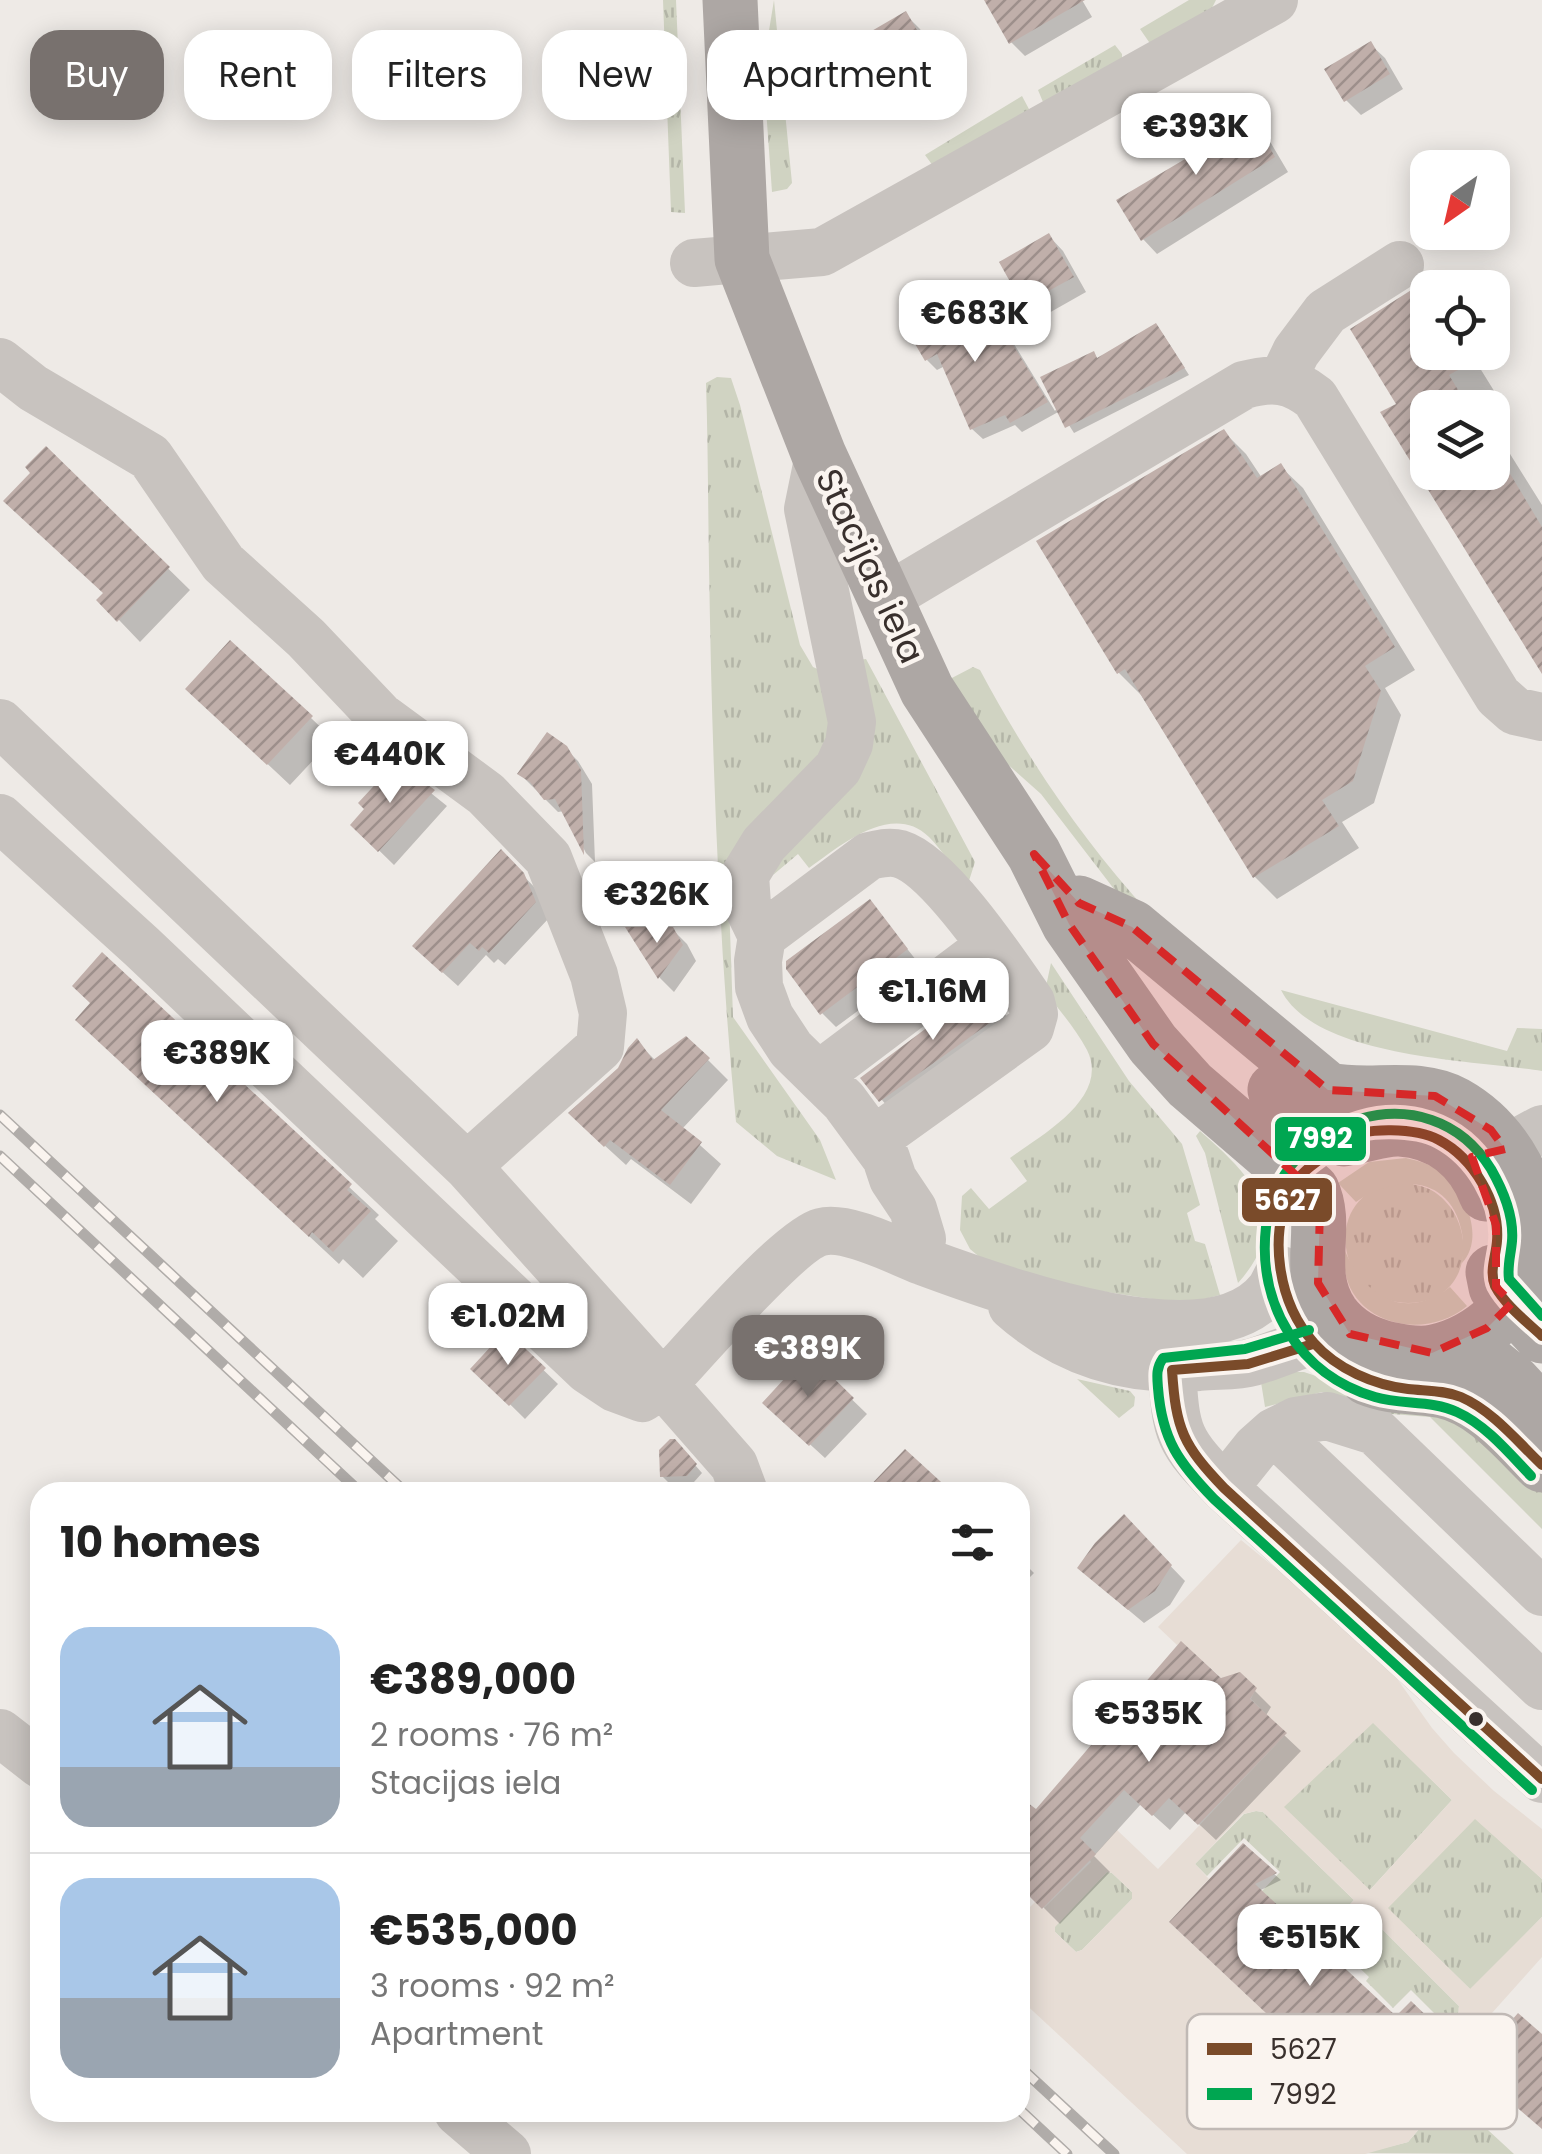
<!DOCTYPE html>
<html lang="en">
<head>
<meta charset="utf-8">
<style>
  body { margin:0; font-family:Poppins,sans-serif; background:#f6f6f6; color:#222; height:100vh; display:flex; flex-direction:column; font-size:38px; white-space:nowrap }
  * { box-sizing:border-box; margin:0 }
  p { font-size:32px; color:#767676 }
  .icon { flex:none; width:55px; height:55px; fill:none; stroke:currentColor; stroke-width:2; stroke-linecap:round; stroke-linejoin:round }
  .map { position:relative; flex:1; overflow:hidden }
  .side { position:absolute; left:30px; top:1482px; width:1000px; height:640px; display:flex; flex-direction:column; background:#fff; border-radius:30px; box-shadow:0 5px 25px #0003 }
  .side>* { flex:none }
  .hud { position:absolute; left:30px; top:30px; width:1000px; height:90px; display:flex; gap:20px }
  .needle { width:65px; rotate:214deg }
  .fabs { position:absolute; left:1410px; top:150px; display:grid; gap:20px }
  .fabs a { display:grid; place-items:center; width:100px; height:100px; border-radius:20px; background:#fff; box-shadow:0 5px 25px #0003; font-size:50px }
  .price { position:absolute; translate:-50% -85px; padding:0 22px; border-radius:20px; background:#fff; color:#222; font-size:32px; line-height:65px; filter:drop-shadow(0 2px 5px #0008) }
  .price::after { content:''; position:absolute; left:50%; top:60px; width:30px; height:22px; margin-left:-15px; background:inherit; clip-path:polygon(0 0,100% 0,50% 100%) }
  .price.current { background:#78716e; color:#fff }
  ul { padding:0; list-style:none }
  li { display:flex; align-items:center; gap:30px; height:250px; padding:0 30px }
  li+li { border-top:2px solid #e0e0e0 }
  li span { display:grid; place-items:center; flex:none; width:280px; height:200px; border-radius:30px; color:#555 }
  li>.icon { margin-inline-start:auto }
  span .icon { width:120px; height:120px; fill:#fffc; stroke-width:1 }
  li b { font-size:42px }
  h2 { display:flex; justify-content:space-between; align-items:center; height:120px; padding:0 30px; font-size:42px }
  .tag { padding:0 35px; border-radius:30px; background:#fff; box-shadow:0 5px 25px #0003; font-size:35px; line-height:90px }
  .tag.current { background:#78716e; color:#fff }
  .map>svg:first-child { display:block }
  .grass { fill:url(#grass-tufts) }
  .garden { fill:#d0d3c2 }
  .plaza { fill:#e7ddd5; fill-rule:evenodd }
  .shadow { fill:#0003 }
  .building { fill:url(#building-hatch) }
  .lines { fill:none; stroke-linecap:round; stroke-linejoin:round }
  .minor { stroke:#c8c3bf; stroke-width:48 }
  .major { stroke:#ada7a4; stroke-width:55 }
  .rail-casing { stroke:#b0aca9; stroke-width:11 }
  .rail { stroke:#faf4ef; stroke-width:8; stroke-dasharray:22; stroke-linecap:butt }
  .bus-1-casing { stroke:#faf4ef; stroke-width:18 }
  .bus-2-casing { stroke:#faf4ef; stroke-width:18 }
  .bus-1 { stroke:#7a4b2a; stroke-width:10 }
  .bus-2 { stroke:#00a651; stroke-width:10 }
  .marked { fill:#d62828; fill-opacity:0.2; stroke:#d62828; stroke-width:8; stroke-dasharray:20 12; stroke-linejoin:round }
  .bus-dot { fill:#39302d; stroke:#faf4ef; stroke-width:4 }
  .labels { text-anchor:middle; stroke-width:9; stroke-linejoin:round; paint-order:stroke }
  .street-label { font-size:35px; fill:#39302d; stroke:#faf4ef }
  .key { fill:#faf4ef; stroke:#c0b9b5; stroke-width:2.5 }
  .key-label { font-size:28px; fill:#39302d }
  .line-badge { stroke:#faf4ef; stroke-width:4 }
  .badge-label { font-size:28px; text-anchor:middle; font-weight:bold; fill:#fff }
</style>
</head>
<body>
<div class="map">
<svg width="1542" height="2154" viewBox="0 0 1542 2154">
  <defs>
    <pattern id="grass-tufts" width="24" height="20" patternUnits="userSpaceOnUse" patternTransform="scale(2.5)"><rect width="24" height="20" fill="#d0d3c2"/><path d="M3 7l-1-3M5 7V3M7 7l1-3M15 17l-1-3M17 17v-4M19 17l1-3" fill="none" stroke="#b3b5a7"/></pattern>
    <pattern id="building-hatch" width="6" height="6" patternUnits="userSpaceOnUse" patternTransform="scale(2.5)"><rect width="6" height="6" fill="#c0afaa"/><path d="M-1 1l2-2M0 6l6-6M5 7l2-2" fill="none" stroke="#9d8f8b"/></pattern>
  </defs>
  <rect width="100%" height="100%" fill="#eeeae6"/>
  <path class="grass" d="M 663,0 L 676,0 L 685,213 L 671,212 Z
    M 774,0 L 792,183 L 787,189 L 772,192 L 763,67 Z
    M 1189,0 L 1216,0 L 1212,8 L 1157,42 L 1149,42 L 1140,29 Z
    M 1115,45 L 1122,54 L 1122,61 L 1043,102 L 1038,90 Z
    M 1022,96 L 1030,111 L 936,170 L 925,155 Z
    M 717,377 L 731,378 L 740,405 L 800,645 L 813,667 L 822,671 L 835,698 L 825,758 L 728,872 L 733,1017 L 820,1140 L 836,1180 L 777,1156 L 736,1122 C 718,937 712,751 709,566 C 708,505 708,444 706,383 Z
    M 866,659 L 975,862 L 967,887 C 955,871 943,851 929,837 C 892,801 840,846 809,868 L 798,854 L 773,875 L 796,832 L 858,660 Z
    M 973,667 L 980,670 C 1027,758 1081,838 1148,912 L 1114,889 L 1041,794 L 1005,762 L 948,680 Z
    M 1051,963 L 1129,1081 L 1182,1144 L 1200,1205 L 1187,1213 L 1195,1241 L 1205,1244 L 1220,1295 L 1185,1304 L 1002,1276 L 970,1249 L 960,1230 L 962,1196 L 971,1188 L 989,1209 L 1027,1181 L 1010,1158 C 1040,1136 1111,1098 1087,1050 C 1076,1029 1059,1010 1045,991 Z
    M 1281,990 L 1507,1051 L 1517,1028 L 1542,1029 L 1542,1071 C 1473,1060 1315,1058 1281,990 Z
    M 1200,1131 C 1250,1175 1296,1218 1238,1283 L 1205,1153 L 1196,1136 Z
    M 1401,1182 C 1411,1184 1422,1185 1431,1190 C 1476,1215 1476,1293 1420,1302 C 1337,1315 1313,1190 1401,1182 Z
    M 1282,1372 L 1304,1372 L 1322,1378 L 1362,1398 L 1448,1411 L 1542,1486 L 1542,1529 L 1430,1417 L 1379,1413 L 1322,1392 L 1265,1407 L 1260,1376 Z
    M 1077,1379 L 1130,1391 L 1135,1397 L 1134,1406 L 1119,1418 Z
    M 1373,1722 L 1452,1800 L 1369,1891 L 1283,1807 Z
    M 1256,1811 L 1263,1812 L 1354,1900 L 1322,1934 L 1301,1914 L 1293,1921 L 1262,1891 L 1280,1872 L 1244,1838 L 1207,1876 L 1195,1864 L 1244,1814 Z
    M 1475,1818 L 1542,1879 L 1542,1917 L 1471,1990 L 1387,1908 Z
    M 1107,1872 L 1112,1873 L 1132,1892 L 1132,1899 L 1082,1950 L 1076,1952 L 1055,1932 L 1055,1926 Z
    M 1376,1923 L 1459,2006 L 1456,2035 L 1411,1990 L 1393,2008 L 1366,1981 L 1369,1977 L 1345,1954 Z
    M 1449,2094 L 1514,2154 L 1364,2153 L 1408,2142 Z"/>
  <path class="garden" d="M 1406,1158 C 1419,1161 1434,1165 1444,1174 C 1466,1194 1485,1238 1462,1263 C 1462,1255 1464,1243 1462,1233 C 1451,1175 1397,1174 1356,1202 L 1338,1183 L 1369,1162 Z
    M 1345,1251 C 1364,1296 1405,1322 1450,1287 L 1467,1306 C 1420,1346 1336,1319 1345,1251 Z"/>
  <path class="plaza" d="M 1241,1540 L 1365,1641 L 1388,1666 L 1432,1728 L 1454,1753 L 1494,1791 L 1542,1829 L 1542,1879 L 1475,1819 L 1388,1908 L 1470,1989 L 1542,1917 L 1542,1957 L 1492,2013 L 1502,2031 L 1408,2142 L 1365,2154 L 1187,2154 L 1020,1999 L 1020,1901 L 1028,1909 L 1035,1902 L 1043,1909 L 1091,1862 L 1090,1860 L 1117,1830 L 1158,1869 L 1286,1734 L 1251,1699 L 1256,1688 L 1240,1673 L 1224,1680 L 1181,1642 L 1177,1645 L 1158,1627 ZM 1373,1723 L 1452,1800 L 1370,1890 L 1284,1807 ZM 1256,1811 L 1263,1812 L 1354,1900 L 1322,1934 L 1345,1954 L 1376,1923 L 1459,2006 L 1456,2034 L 1452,2039 L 1457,2045 L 1383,2123 L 1169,1922 L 1209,1879 L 1195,1864 L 1243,1814 ZM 1107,1872 L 1112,1873 L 1132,1892 L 1132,1899 L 1082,1950 L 1076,1952 L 1055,1932 L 1055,1927 Z"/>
  <path class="shadow" d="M 987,0 L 1082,0 L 1092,17 L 1025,56 L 1011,42 Z
    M 905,14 L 920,29 L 948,78 L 897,107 L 883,93 Z
    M 1370,44 L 1385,58 L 1403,89 L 1361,115 L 1346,100 Z
    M 1250,118 L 1265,133 L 1288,172 L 1157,254 L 1143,239 L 1211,146 Z
    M 1049,236 L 1063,251 L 1086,292 L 1040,318 L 1025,303 Z
    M 1416,290 L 1428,301 L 1428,352 L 1470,352 L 1504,407 L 1492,413 L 1492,408 L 1428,408 L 1428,472 L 1492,472 L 1492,425 L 1542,505 L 1542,664 L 1384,413 L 1400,405 Z
    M 946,296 L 956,306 L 980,348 L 1004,334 L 1014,344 L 1055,411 L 1093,354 L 1099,360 L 1162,333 L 1189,375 L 1074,433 L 1060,411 L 1022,432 L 1015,425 L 983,439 L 972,429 L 945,366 L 937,370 L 927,360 Z
    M 1224,432 L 1246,454 L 1262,478 L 1281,467 L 1303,488 L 1415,670 L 1385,688 L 1401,715 L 1374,803 L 1342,822 L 1359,848 L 1277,899 L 1255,877 L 1141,695 L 1119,673 L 1039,542 Z
    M 46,449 L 190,590 L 140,642 L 100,600 L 106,594 L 33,473 Z
    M 211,711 L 311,718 L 333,739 L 290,785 Z
    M 565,748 L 578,761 L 592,784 L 595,862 L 586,853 L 564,811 L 558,812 L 520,774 Z
    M 396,765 L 447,806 L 394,865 L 353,825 Z
    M 501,852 L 538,891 L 549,918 L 505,965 L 498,959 L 494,963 L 486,955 L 458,986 L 429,960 Z
    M 870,902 L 920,965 L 836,1027 L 822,1013 Z
    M 672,929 L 687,944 L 696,961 L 674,992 L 660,978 L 629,930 Z
    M 102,956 L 379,1215 L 375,1219 L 398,1241 L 363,1278 L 343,1259 L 339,1264 L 107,1048 L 93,1004 Z
    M 991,994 L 1009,1020 L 888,1107 L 864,1079 Z
    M 637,1042 L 656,1061 L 708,1060 L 728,1080 L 682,1129 L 721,1164 L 691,1204 L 631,1159 L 626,1165 L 591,1133 Z
    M 506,1334 L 558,1384 L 525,1419 L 474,1369 Z
    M 808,1357 L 867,1414 L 825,1458 L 780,1417 Z
    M 681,1449 L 702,1473 L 694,1482 L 669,1483 L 662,1476 Z
    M 1124,1518 L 1185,1581 L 1170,1605 L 1144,1623 L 1095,1582 Z
    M 1020,1559 L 1034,1573 L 1020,1587 Z
    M 1239,1675 L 1271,1707 L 1265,1717 L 1301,1751 L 1216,1840 L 1186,1812 L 1170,1830 L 1141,1804 L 1094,1856 L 1110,1872 L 1060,1924 L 1020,1884 L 1020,1795 L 1036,1813 L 1221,1680 Z
    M 1243,1847 L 1281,1880 L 1259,1891 L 1396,2019 L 1411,2004 L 1462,2053 L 1391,2128 L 1172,1922 Z"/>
  <path class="building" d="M 984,0 L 1085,0 L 1009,44 Z
    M 906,11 L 936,63 L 881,94 L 851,43 Z
    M 1371,41 L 1390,74 L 1344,102 L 1324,69 Z
    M 1251,115 L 1275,157 L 1141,241 L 1116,200 L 1207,146 L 1205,142 Z
    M 1049,233 L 1074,277 L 1023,305 L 999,262 Z
    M 1416,287 L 1428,304 L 1428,352 L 1490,352 L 1449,375 L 1469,408 L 1428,408 L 1428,472 L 1509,472 L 1542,527 L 1542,674 L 1380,412 L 1396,404 L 1350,329 Z
    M 946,293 L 977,347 L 1004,330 L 1048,402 L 1010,423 L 1005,415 L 970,430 L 937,354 L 925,361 L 900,318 Z
    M 1156,323 L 1185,368 L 1065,428 L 1040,377 L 1094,351 L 1097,358 Z
    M 1224,429 L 1257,478 L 1281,463 L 1395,647 L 1365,666 L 1381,691 L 1353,781 L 1322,800 L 1339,826 L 1253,878 L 1125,669 L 1117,674 L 1036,541 Z
    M 46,446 L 170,567 L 117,622 L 96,600 L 103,593 L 3,501 L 30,473 L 25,467 Z
    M 230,640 L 313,716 L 267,765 L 185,689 Z
    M 547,732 L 567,746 L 581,770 L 584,855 L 555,799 L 544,800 L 530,782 L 517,774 Z
    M 396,762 L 435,790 L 378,852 L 350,825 L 364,809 L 358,803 Z
    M 501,849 L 524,873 L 536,902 L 489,953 L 482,947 L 479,951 L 470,943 L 442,973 L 412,946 Z
    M 870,899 L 908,949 L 820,1015 L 786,969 L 786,961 Z
    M 625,927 L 673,927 L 683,945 L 658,979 Z
    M 102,952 L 352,1184 L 347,1190 L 371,1211 L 333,1252 L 312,1232 L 309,1237 L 75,1020 L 90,1003 L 72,986 Z
    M 985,984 L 1005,1012 L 879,1102 L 860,1078 Z
    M 686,1036 L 710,1058 L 661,1110 L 702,1142 L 670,1185 L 610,1140 L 604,1147 L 568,1113 L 618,1068 L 628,1048 L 637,1038 L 653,1060 Z
    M 506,1330 L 546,1368 L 509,1406 L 470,1369 Z
    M 808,1353 L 854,1398 L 809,1446 L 762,1403 Z
    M 670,1439 L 675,1439 L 697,1464 L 687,1476 L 660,1477 L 659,1450 Z
    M 905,1449 L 952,1492 L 864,1492 Z
    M 1124,1514 L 1172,1565 L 1155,1591 L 1128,1610 L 1077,1568 L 1095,1543 Z
    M 1181,1641 L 1221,1678 L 1240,1672 L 1257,1688 L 1250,1699 L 1287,1733 L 1198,1825 L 1169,1798 L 1152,1816 L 1124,1790 L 1080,1838 L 1096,1854 L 1042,1909 L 1020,1887 L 1020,1797 L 1036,1809 Z
    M 1243,1843 L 1277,1873 L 1255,1884 L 1396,2016 L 1411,2001 L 1457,2045 L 1383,2123 L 1169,1922 Z
    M 1518,2013 L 1542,2034 L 1542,2129 L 1498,2091 L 1495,2094 L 1468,2071 Z"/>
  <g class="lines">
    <path class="minor" d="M 694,263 L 822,252 L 1274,0
      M 0,362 L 33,388 L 150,457 L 223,563 L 306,638 L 380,716 L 486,794 L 548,858 L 594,975 L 603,1013 L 600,1047 L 467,1166
      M 1283,379 L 1296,352 L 1326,312 L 1400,265
      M 819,455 L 808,509 L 852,722 L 849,744 L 838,768 L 764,844 L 745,875 L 747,905 L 762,936 L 758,961 L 759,987 L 770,1017 L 791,1049 L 844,1101 L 886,1158 L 893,1179 L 913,1209 L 922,1239 L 919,1260
      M 884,599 L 1244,385 C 1273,377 1291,379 1315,398 L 1498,696 L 1515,711 L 1542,717
      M 0,723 L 467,1166 L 663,1384 C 691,1355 789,1240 821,1232 C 847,1225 896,1251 922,1261 C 995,1288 1210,1368 1270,1290 C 1274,1284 1277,1276 1281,1270
      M 0,818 L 142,947 L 588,1370 L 615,1388 L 642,1398 L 663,1384 L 734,1465 L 744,1492
      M 762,936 L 869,856 C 879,854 889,851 900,854 C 940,866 1006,966 1031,1002 L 1034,1014 L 1030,1028 L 874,1140
      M 819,1075 L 990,946
      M 1466,1155 L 1505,1149 L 1542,1129
      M 1012,1306 C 1065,1353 1129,1372 1199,1367 C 1217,1365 1236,1367 1253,1362 C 1284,1353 1318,1335 1350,1334
      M 1172,1370 C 1176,1436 1178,1440 1224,1488 L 1542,1779
      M 1274,1432 L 1542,1686
      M 1224,1488 L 1256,1448 L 1274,1432 L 1296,1421 L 1327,1416 L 1375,1431 L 1542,1592
      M 0,1733 L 40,1764
      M 458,2112 L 507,2154"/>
    <path class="major" d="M 730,0 L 742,259 L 819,455 L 927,690 L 1034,854 L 1069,924 L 1153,1044 L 1190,1085 L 1312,1190 C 1330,1228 1303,1272 1332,1314 C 1346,1333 1366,1344 1389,1349 C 1403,1352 1419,1355 1434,1352 C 1480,1342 1530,1301 1534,1250 C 1539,1193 1505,1132 1455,1104 C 1416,1083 1370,1099 1328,1090 L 1132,927 L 1079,903
      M 1275,1090 L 1344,1139
      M 1352,1137 C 1368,1135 1383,1128 1400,1129 C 1441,1131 1472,1157 1486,1194
      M 1493,1272 L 1496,1287 L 1542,1336
      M 1464,1343 L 1514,1383 L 1542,1413
      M 1367,1378 C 1394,1389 1416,1385 1443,1391 C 1484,1400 1513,1437 1542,1465"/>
    <defs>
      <path id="rail" d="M 0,1115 L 405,1492
        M 0,1156 L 360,1492
        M 1020,2067 L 1114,2154
        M 1020,2110 L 1067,2154"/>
    </defs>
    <use href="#rail" class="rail-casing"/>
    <use href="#rail" class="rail"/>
    <defs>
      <path id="bus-1" d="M 1542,1336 C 1527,1322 1505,1305 1495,1286 C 1489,1271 1496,1256 1497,1241 C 1500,1202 1473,1158 1439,1140 C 1417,1128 1365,1126 1343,1140 C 1337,1144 1332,1151 1326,1155 C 1314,1164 1301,1172 1293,1186 C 1267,1234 1278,1303 1314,1343 C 1337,1369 1374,1385 1408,1389 C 1426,1391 1444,1390 1461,1397 C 1493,1411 1517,1441 1542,1465
        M 1313,1344 L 1248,1364 L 1172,1370 C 1176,1430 1183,1445 1224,1488 L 1542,1779"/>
      <path id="bus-2" d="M 1309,1330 L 1245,1349 L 1163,1358 C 1156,1368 1157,1376 1158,1388 C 1162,1440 1179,1463 1214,1499 L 1532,1790
        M 1531,1476 C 1509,1453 1486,1425 1457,1412 C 1432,1400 1401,1405 1375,1397 C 1299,1375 1257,1304 1266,1227 C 1279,1117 1429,1068 1491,1169 C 1503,1190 1514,1217 1512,1241 C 1511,1254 1507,1266 1509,1279 L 1542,1316"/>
    </defs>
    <use href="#bus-1" class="bus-1-casing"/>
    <use href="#bus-2" class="bus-2-casing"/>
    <use href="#bus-1" class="bus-1"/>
    <use href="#bus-2" class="bus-2"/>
  </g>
  <path class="marked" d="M 1034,854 L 1079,903 L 1132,927 L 1328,1090 L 1435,1096 L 1491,1130 L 1505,1149 L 1472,1157 L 1496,1225 L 1496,1287 L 1512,1303 L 1487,1328 L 1432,1353 L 1350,1334 L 1318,1283 L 1320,1207 L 1312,1190 L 1153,1044 L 1069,924 Z"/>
  <circle class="bus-dot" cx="1476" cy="1719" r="9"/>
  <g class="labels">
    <g class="street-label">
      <text transform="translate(870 566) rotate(65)" y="12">Stacijas iela</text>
    </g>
  </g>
  <rect x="1187" y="2014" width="330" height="115" rx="15" class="key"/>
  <rect x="1207" y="2043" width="45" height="12" fill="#7a4b2a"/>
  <rect x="1207" y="2088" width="45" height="12" fill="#00a651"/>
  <g class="key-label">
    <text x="1270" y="2059">5627</text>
    <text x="1270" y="2104">7992</text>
  </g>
  <g class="line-badge">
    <rect x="1273" y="1115" width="95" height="48" rx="10" fill="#00a651"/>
    <rect x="1240" y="1176" width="94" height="48" rx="10" fill="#7a4b2a"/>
  </g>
  <g class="badge-label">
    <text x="1320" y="1148">7992</text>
    <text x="1287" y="1210">5627</text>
  </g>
</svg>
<div class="fabs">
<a><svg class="needle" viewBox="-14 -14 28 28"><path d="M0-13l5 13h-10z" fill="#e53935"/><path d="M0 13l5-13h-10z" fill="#767676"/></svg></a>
<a><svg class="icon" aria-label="locate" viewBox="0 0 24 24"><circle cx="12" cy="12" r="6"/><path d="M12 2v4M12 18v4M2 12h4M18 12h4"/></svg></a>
<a><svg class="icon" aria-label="layers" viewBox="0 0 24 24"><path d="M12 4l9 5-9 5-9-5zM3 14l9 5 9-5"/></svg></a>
</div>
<b class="price" style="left:1196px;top:178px">€393K</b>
<b class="price" style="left:975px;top:365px">€683K</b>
<b class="price" style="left:390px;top:806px">€440K</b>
<b class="price" style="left:657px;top:946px">€326K</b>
<b class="price" style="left:933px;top:1043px">€1.16M</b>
<b class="price" style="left:217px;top:1105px">€389K</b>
<b class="price" style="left:508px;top:1368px">€1.02M</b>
<b class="price current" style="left:808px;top:1400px">€389K</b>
<b class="price" style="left:1149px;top:1765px">€535K</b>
<b class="price" style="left:1310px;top:1989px">€515K</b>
<div class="hud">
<a class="tag current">Buy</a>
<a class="tag">Rent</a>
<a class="tag">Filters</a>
<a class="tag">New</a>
<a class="tag">Apartment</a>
</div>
<section class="side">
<h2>10 homes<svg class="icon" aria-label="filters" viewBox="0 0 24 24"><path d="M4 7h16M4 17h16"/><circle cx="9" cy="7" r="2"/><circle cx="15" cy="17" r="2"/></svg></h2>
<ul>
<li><span style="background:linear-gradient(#a9c7e8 70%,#9aa5b1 0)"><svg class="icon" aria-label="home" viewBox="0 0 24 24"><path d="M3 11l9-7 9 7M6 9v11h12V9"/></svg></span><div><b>€389,000</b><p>2 rooms · 76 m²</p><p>Stacijas iela</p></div></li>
<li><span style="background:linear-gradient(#a9c7e8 60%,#9aa5b1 0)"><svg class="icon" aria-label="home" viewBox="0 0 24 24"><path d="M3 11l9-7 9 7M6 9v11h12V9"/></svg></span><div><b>€535,000</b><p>3 rooms · 92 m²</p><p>Apartment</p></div></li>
</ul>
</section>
</div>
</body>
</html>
